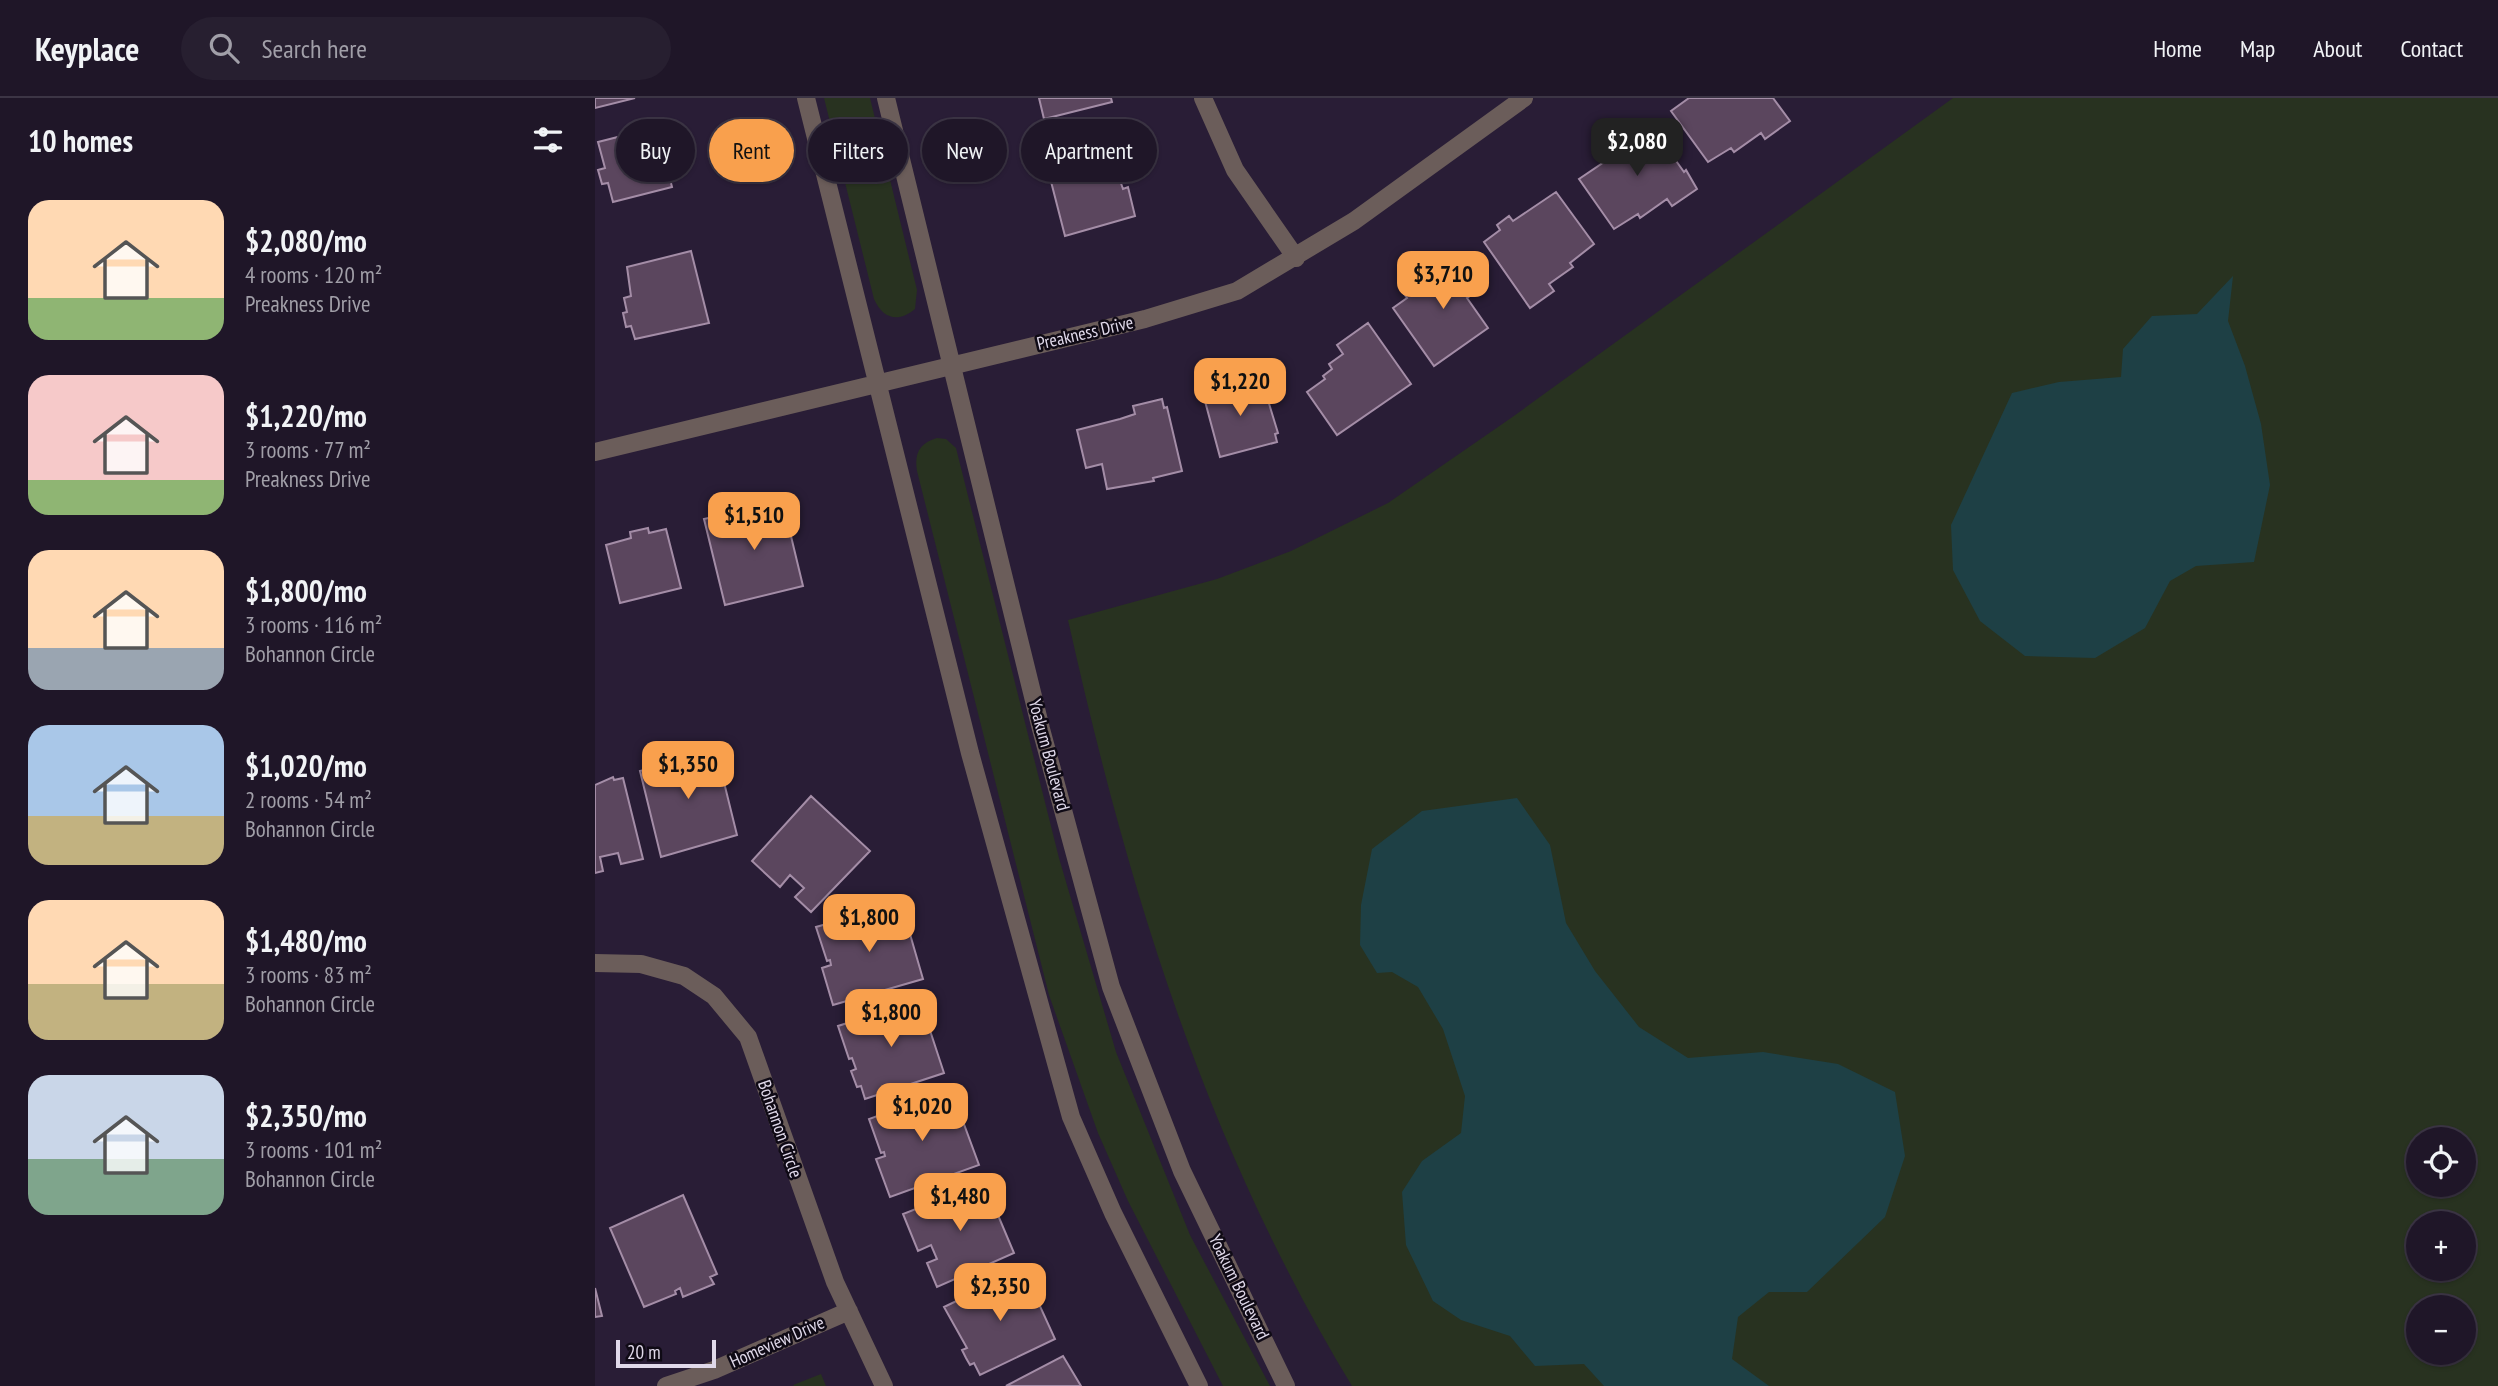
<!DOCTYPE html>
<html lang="en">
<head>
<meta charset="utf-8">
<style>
  body { margin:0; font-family:"PT Sans Narrow",sans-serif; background:#271f30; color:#f1f3f6; height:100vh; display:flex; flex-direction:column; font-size:26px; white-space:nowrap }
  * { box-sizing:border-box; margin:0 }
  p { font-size:23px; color:#a19fa8 }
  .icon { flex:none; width:38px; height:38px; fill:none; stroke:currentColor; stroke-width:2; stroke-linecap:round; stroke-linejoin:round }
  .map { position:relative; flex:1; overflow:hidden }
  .sheet { display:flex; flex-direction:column; background:#1f1628; width:595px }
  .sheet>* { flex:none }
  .guide { position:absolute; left:21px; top:21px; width:665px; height:63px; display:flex; gap:14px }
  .controls { position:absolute; left:1811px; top:1029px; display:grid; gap:14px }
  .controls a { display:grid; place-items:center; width:70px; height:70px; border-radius:50%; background:#1f1628; box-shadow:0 2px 5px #0004,0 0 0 2px #3c3545; font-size:35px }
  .scale { position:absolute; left:21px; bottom:18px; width:100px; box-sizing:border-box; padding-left:7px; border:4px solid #e0d9ea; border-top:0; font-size:19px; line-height:24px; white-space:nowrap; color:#e0d9ea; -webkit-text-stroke:5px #0f0a15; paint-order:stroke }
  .price { position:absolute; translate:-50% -60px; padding:0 16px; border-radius:14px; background:#f9a04d; color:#111; font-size:23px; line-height:46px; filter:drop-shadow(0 2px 4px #0008) }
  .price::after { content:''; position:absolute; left:50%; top:42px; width:21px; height:16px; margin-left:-10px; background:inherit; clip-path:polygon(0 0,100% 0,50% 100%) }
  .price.on { background:#222; color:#fff }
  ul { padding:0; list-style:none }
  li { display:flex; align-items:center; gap:21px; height:175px; padding:0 28px }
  li span { display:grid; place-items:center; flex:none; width:196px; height:140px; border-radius:21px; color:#555 }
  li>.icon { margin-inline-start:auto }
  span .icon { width:84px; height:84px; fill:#fffc; stroke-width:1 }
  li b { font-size:30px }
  h2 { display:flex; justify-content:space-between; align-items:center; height:84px; padding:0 28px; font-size:30px }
  .chip { padding:0 24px; border-radius:32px; background:#1f1628; box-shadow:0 2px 5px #0004,0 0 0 2px #3c3545; font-size:24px; line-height:63px }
  .chip.on { background:#f9a04d; color:#111 }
  header { display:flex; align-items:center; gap:42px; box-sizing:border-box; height:98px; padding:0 35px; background:#1f1628; border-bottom:2px solid #3c3545 }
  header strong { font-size:33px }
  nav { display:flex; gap:38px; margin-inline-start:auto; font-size:24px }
  .search { width:490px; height:63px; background:#271f30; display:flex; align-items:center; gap:18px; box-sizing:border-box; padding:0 24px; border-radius:38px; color:#a19fa8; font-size:26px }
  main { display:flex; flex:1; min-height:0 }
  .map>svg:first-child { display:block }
  .green { fill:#283220; fill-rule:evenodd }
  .water { fill:#1e4045 }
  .building { fill:#5b465e; stroke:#a48da7; stroke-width:2 }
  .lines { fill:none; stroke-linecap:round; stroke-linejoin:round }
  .minor { stroke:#6b5d5a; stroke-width:18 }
  .labels { text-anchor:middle; stroke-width:5; stroke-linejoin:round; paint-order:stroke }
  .street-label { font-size:18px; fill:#e0d9ea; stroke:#0f0a15 }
</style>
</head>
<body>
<header>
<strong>Keyplace</strong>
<div class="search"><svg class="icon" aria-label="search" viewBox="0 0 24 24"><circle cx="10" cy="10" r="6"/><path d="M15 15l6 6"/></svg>Search here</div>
<nav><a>Home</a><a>Map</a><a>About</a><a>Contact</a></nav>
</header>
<main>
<section class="sheet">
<h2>10 homes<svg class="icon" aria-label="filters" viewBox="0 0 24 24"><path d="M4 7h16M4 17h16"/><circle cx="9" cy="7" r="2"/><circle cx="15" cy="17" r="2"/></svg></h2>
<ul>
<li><span style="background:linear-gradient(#ffd9b3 70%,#8fb573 0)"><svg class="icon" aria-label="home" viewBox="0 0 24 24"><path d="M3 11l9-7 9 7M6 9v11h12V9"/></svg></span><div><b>$2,080/mo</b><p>4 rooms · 120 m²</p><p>Preakness Drive</p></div></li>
<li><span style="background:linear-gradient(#f6c9c9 75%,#8fb573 0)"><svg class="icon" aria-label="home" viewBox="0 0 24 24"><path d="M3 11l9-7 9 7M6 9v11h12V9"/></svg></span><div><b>$1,220/mo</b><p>3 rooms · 77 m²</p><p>Preakness Drive</p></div></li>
<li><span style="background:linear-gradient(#ffd9b3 70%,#9aa5b1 0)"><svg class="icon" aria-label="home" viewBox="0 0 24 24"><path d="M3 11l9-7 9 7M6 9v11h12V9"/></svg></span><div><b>$1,800/mo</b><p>3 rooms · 116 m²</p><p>Bohannon Circle</p></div></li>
<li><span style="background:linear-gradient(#a9c7e8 65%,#c2b280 0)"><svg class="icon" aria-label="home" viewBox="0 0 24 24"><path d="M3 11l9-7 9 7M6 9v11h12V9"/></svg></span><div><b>$1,020/mo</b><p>2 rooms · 54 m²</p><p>Bohannon Circle</p></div></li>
<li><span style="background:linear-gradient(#ffd9b3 60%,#c2b280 0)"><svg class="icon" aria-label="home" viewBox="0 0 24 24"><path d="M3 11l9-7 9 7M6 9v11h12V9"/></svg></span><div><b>$1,480/mo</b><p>3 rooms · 83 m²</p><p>Bohannon Circle</p></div></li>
<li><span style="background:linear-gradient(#c9d6e8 60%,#7fa58c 0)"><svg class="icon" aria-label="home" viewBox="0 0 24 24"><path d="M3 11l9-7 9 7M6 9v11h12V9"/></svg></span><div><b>$2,350/mo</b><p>3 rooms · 101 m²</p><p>Bohannon Circle</p></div></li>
</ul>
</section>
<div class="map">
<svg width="1903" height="1288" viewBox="0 0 1903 1288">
  <rect width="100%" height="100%" fill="#291d36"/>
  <path class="green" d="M 229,0 L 275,0 L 322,192 L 320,211 C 303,225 288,221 279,201 Z
    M 1358,0 L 1903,0 L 1903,1288 L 757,1288 C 611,1047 534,795 473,522 L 622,481 L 696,453 L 793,405 L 916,320 ZM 1824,1041 L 1869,1041 L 1869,1087 L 1824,1087 ZM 1824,1125 L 1869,1125 L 1869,1171 L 1824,1171 ZM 1824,1209 L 1869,1209 L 1869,1255 L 1824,1255 Z
    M 342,340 L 351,341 L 361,350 L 464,760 L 521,954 L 595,1137 L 675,1288 L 628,1288 L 533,1103 L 503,1035 L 454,897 L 322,373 C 319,355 325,345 342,340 Z
    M 226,1276 L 231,1288 L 199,1288 L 198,1287 Z"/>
  <path class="water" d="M 1638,178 L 1633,223 L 1650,268 L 1666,326 L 1675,387 L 1659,464 L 1601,468 L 1575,483 L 1550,530 L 1500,560 L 1430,558 L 1385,523 L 1358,472 L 1356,427 L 1417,295 L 1464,284 L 1526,279 L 1528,251 L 1557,218 L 1602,216 Z
    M 922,700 L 955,747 L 971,825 L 1000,873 L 1044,929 L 1093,960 L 1168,954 L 1243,966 L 1300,994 L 1310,1058 L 1290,1119 L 1212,1194 L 1174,1194 L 1143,1219 L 1137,1261 L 1174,1288 L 1009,1288 L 989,1266 L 940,1268 L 915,1238 L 866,1222 L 838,1203 L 811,1147 L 807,1094 L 827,1063 L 866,1035 L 870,998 L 848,931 L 823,889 L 797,874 L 782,875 L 765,847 L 766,807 L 777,751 L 827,713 Z"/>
  <path class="building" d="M 0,0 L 40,0 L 0,10 Z
    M 444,0 L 516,0 L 517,4 L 449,21 Z
    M 1094,0 L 1178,0 L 1195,23 L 1170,41 L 1166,35 L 1139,54 L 1136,50 L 1113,64 L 1076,13 Z
    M 1054,25 L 1089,74 L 1091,72 L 1102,91 L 1077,108 L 1072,101 L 1045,120 L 1043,116 L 1019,131 L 984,81 L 1009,64 L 1005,60 Z
    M 62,29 L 77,89 L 18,104 L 13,85 L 7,86 L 3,72 L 10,70 L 3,44 Z
    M 513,48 L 528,91 L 533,89 L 540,118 L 470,138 L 451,64 Z
    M 961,94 L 999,146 L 975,165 L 978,169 L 954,186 L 959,193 L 935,210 L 889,144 L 905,132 L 902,127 L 914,118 L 918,123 Z
    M 96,153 L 114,225 L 40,241 L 36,228 L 31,229 L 28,215 L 32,214 L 29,200 L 36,198 L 32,169 Z
    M 869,158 L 890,188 L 872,200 L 893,230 L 839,268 L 798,210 L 812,200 L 807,193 L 815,187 L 820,193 Z
    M 773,225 L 816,286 L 742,337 L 712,294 L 730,281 L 728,278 L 737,271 L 734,266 L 748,256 L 742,247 Z
    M 636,285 L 638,292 L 668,286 L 683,335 L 680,336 L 682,344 L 625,359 L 607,292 Z
    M 567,301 L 569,310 L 572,309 L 587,373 L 558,380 L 559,383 L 512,391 L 507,366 L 491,370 L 482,332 L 525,321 L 540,316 L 538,308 Z
    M 179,399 L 181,407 L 188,405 L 208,488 L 130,507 L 109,421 L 144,413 L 144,417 L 150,416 L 148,407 Z
    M 53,430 L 54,435 L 71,431 L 86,490 L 25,505 L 11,447 L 36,440 L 35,434 Z
    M 103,645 L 106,658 L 122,656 L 142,737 L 66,759 L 45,673 L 78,665 L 75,652 Z
    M 18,679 L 19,682 L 28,680 L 48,761 L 26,766 L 23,755 L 5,759 L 8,773 L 0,775 L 0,687 Z
    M 216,698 L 275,753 L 216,814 L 200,799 L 209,790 L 195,777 L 185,789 L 157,763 Z
    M 306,805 L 328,881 L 238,907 L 227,870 L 236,867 L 235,862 L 232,863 L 221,829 Z
    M 325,902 L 349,975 L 270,1001 L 266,988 L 262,989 L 256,973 L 261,971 L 257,960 L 254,961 L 243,928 Z
    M 356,991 L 384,1067 L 295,1099 L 281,1061 L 290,1058 L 289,1054 L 286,1055 L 274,1021 Z
    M 389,1084 L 419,1155 L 342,1189 L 332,1165 L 342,1161 L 336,1147 L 323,1153 L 308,1116 Z
    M 88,1097 L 122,1176 L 115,1179 L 119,1186 L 88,1199 L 85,1190 L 80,1193 L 81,1196 L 49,1209 L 15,1130 Z
    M 428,1171 L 460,1241 L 385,1277 L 379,1265 L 375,1267 L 371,1260 L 367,1252 L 372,1250 L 349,1209 Z
    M 0,1190 L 7,1218 L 0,1219 Z
    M 468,1258 L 486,1288 L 411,1288 Z"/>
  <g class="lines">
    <path class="minor" d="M 211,0 L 375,655 L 476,1019 L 518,1115 L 604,1288
      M 291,0 L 446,631 L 516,889 L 587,1073 L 691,1288
      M 608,0 L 640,72 L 701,160
      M 0,354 L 550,221 L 642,193 L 759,123 L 929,0
      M 0,865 L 46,866 L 89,878 L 119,898 L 153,939 L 240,1184 L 289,1288
      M 71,1288 L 119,1272 L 254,1213"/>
  </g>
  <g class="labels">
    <g class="street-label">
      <text transform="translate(490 235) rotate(-13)" y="6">Preakness Drive</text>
      <text transform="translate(454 657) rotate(75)" y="6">Yoakum Boulevard</text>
      <text transform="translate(185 1031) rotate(71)" y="6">Bohannon Circle</text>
      <text transform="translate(644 1189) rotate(64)" y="6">Yoakum Boulevard</text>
      <text transform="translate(182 1244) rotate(-24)" y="6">Homeview Drive</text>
    </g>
  </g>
</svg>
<div class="controls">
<a><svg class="icon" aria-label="locate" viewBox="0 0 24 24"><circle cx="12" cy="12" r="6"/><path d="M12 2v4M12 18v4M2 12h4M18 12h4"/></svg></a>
<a>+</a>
<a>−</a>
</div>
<div class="scale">20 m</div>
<b class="price on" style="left:1042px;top:80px">$2,080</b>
<b class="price" style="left:848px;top:213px">$3,710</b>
<b class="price" style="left:645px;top:320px">$1,220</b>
<b class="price" style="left:159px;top:454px">$1,510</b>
<b class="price" style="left:93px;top:703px">$1,350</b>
<b class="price" style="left:274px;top:856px">$1,800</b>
<b class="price" style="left:296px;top:951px">$1,800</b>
<b class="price" style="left:327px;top:1045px">$1,020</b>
<b class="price" style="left:365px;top:1135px">$1,480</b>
<b class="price" style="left:405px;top:1225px">$2,350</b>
<div class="guide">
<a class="chip">Buy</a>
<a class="chip on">Rent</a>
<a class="chip">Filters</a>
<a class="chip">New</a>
<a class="chip">Apartment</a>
</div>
</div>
</main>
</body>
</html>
